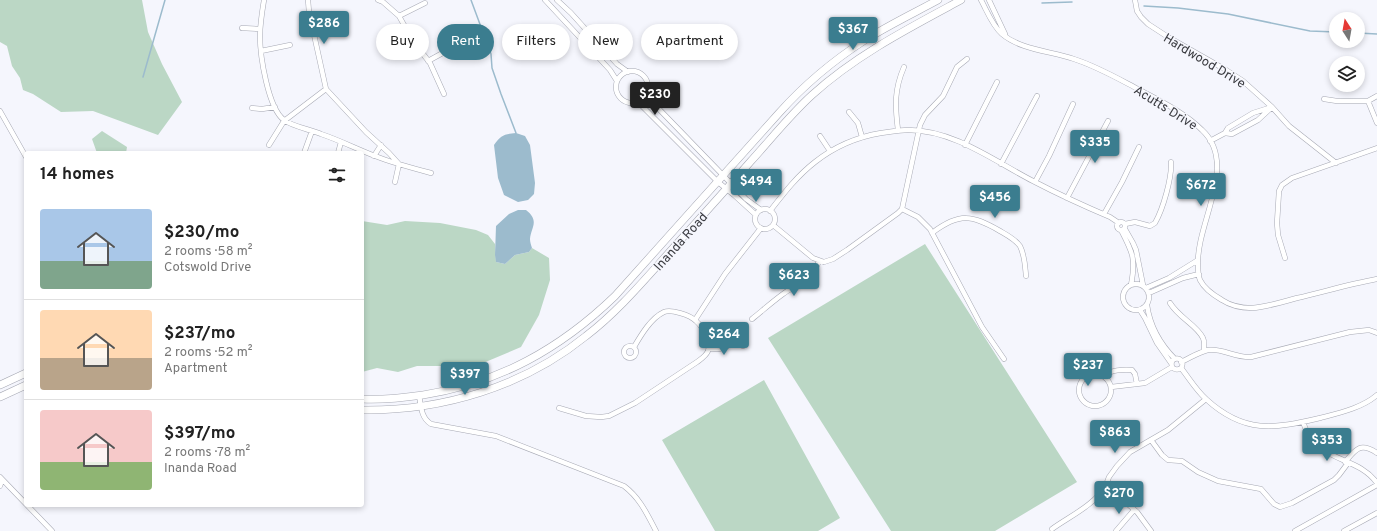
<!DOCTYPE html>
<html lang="en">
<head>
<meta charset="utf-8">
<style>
  body { margin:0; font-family:Overpass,sans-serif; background:#f2f2f2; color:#222; height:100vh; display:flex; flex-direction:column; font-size:15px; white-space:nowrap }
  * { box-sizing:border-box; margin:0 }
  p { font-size:13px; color:#767676 }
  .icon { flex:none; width:22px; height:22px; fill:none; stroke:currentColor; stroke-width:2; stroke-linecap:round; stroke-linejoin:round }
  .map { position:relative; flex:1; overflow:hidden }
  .details { position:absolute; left:24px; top:151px; width:340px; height:356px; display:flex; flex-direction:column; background:#fff; border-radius:4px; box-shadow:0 2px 6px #0003 }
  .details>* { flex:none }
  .hud { position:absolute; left:376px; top:24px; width:380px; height:36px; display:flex; gap:8px }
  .needle { width:26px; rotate:349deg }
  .tools { position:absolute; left:1329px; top:12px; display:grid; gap:8px }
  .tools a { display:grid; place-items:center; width:36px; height:36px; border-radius:50%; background:#fff; box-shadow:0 2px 6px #0003; font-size:20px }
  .price { position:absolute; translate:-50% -34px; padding:0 9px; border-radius:4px; background:#3b7d8f; color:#fff; font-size:13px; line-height:26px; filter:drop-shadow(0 1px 2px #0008) }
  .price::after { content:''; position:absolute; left:50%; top:24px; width:12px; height:9px; margin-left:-6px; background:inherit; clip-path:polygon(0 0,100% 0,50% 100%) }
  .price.on { background:#222; color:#fff }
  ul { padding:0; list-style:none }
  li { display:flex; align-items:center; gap:12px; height:100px; padding:0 16px }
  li+li { border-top:1px solid #e0e0e0 }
  li span { display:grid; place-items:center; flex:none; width:112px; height:80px; border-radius:4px; color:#555 }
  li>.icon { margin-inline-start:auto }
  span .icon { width:48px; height:48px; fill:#fffc; stroke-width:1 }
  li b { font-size:17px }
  h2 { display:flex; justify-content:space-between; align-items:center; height:48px; padding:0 16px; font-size:17px }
  .chip { padding:0 14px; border-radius:18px; background:#fff; box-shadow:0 2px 6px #0003; font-size:14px; line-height:36px }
  .chip.on { background:#3b7d8f; color:#fff }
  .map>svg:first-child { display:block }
  .green { fill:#bbd7c5 }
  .water { fill:#9cbbcd }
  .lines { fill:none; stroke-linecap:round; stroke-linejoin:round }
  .stream { stroke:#9cbbcd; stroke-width:1.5 }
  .street-casing { stroke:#a7a9b4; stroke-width:5.5 }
  .secondary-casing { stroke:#a7a9b4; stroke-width:8 }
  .street { stroke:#fff; stroke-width:4.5 }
  .secondary { stroke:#fff; stroke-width:7 }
  .labels { text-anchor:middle; stroke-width:3; stroke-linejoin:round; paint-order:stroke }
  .street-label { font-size:13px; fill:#3b3c41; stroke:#f5f6fd }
</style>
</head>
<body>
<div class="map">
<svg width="1377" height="531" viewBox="0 0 1377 531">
  <rect width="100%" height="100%" fill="#f5f6fd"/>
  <path class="green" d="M 0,0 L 142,0 L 148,32 L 162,64 L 182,102 L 158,135 L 93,111 L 61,112 L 33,94 L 23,90 L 20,78 L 12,66 L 7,46 L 0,42 Z
    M 102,131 L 127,147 L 126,153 L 97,153 L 92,139 Z
    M 362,221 L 387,225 L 405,221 L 440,223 L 476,230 L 488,235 L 495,244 L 496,262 L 505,264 L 515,255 L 529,252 L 532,248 L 549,258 L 550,280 L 539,315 L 521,347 L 476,366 L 417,366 L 398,372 L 377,368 L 362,372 Z
    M 925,244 L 1077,482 L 995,531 L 891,531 L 768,338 Z
    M 764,380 L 840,518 L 818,531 L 715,531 L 662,440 Z"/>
  <path class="water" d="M 516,133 L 525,136 L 530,145 L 535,183 L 534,194 L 528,200 L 518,202 L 504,195 L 498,178 L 494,145 C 501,135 504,134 516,133 Z
    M 518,210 L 526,210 C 540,221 531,227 530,239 C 530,242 531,245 532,248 L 529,252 L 515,255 L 505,264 L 496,262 L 495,255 L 496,226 L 509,214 Z"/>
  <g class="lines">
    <path class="stream" d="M 471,0 L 491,54 L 492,68 L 501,94 L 516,133
      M 1042,3 L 1072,2
      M 1144,6 L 1178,8 L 1228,14 L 1310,31 L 1336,32
      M 1358,33 L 1377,34
      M 143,77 L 165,0"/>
    <defs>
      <path id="street" d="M 264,0 C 262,12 260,24 260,36 C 260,56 268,108 284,120 C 291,126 312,130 321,134 C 339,140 357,149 375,156 C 393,163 412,168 431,173
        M 308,0 L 309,12 L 326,89 L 366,132 L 389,153 L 399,164 L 395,182
        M 378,0 L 383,2 L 399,16 L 413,41 L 430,63 L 444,94
        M 545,0 L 610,70 L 617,81
        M 557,0 L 571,13 L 617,64 L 628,72
        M 981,0 C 987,11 992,25 1002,34 C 1021,50 1051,51 1074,59 C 1096,66 1117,78 1138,89 C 1160,101 1184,112 1202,130 C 1239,164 1196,223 1198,265 C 1198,270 1198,275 1200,280 C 1204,288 1215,296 1222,300 C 1231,306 1242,308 1252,308 C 1267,307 1282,302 1297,298 C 1323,292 1350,284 1377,279
        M 989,0 L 1005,34
        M 1135,0 L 1137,11 L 1141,17 L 1148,24 L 1168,37 L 1226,70 L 1243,81 L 1272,107 L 1289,126 L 1336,163
        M 399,16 L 425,3
        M 242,28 L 260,29
        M 261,51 L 290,45
        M 428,61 L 450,49
        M616 87a16 16 0 1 1 32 0a16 16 0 1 1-32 0Z
        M 648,90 L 656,106 L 746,199 L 761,210
        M 1324,99 L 1337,101 L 1368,101 L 1377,96
        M 1368,101 L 1377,123
        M 638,102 L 718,182 L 734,195 L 756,215
        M 252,108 L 262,109 L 275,107
        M 0,111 L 26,157
        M 849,112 L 858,123 L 862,137
        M 898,130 C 895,106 894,90 904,67
        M 1225,133 L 1232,134 L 1258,120 L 1271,108
        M 820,136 L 830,151
        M 1210,141 L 1225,133 L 1228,128 L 1253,113 L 1272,107
        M 269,145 L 284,121 L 326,89
        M 965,145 L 997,82
        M 304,153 L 312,131
        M 338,153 L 341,142
        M 374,156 L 381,145
        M 1001,164 L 1037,96
        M 1035,182 L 1049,156 L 1073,104
        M 1067,198 L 1108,121
        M 902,209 L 918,217 L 930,229 L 982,327 L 1004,359
        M755 219a10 10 0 1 1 20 0a10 10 0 1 1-20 0Z
        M 770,211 C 784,193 797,176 815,162 C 834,147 857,137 881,133 C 890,132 899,130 908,130 C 954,130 994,161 1033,181 C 1058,194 1084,206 1110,217 L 1119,223
        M 1104,214 L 1122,182 L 1139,147
        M1117 226a4 4 0 1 1 8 0a4 4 0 1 1-8 0Z
        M 1125,224 L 1135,222 L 1150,226 L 1155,223 C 1163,209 1172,178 1171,162
        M 773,225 L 813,258 L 824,262 L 833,259 L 847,250 L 898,213 L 902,209 L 920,125 L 925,115 L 943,96 L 957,67 L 967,59
        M 1125,229 L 1133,243 L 1136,250 L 1143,285
        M 1121,230 C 1133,253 1136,259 1131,285
        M 932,233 C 960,212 972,215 1000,231 C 1007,235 1015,239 1020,246 C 1025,256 1025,266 1026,276
        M 1285,258 L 1278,235 L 1277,223 L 1279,191 L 1282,185 L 1292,178 L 1377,148
        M1123 297a13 13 0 1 1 26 0a13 13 0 1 1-26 0Z
        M 1146,288 L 1169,278 L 1198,260
        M 1149,293 L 1183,278 L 1199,274
        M 1170,303 C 1179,318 1197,325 1203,338 C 1205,342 1204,347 1204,351
        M 1147,305 C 1150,326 1160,344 1175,359
        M 1140,310 L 1145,318 L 1157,343 L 1171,363
        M 752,319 C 762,311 772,302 783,294 C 797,284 813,277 819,261
        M 695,320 L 725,274 L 761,228
        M624 352a6 6 0 1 1 12 0a6 6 0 1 1-12 0Z
        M 709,348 C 713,349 718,350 722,348 C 731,345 733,341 743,346
        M1171.5 364a5.5 5.5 0 1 1 11 0a5.5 5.5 0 1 1-11 0Z
        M 1181,362 C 1190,358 1199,352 1208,350 C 1222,348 1236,358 1251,357 L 1350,332 L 1369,330 L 1377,333
        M 1181,368 C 1189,378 1196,390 1206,399 C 1244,434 1274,429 1320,418 C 1339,413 1362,408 1377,395
        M1079 390a16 16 0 1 1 32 0a16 16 0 1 1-32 0Z
        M 1104,376 C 1110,370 1124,369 1132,370 L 1135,374 L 1137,384
        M 1111,387 L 1145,383 L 1172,367
        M 419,395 C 421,406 421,418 431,424 L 496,436 L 624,486 C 640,498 647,514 656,531
        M 559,408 L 586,416 L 601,417 L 609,416 L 635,403 L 697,362 C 701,359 706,356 708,351 C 711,342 703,327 696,321 C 690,315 671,309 664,312 C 651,318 641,335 634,347
        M 1303,422 C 1316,464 1356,454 1377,483
        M 1151,440 L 1162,455 L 1168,460 L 1182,461 L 1198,472 L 1218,481 L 1261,489 L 1274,504 L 1280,507 L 1292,503 L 1334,480 L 1339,475 L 1348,463
        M 1345,462 C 1356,449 1360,442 1377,453
        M 0,477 L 26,504
        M 0,486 L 2,480
        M 27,505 L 52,531
        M 1052,529 C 1070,516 1095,505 1106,485
        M 1116,531 L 1134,510
        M 1151,531 L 1137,512 L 1106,485 L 1109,477 L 1117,466 L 1130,452 L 1168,430 L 1206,399
        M 1295,531 L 1377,485
        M 1344,531 L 1377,513"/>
      <path id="secondary" d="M 0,385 L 26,373
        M 0,397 L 26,385
        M 362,399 C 383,400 402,398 423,395 C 499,383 560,349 615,296 L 779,113 C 804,85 834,60 865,40 C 889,25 914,13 938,0
        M 362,410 C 442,411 523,387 586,336 C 616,313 640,285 666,256 C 694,225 723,193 751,161 C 771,139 790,115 812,95 C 856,55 909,28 961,0"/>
    </defs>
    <use href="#street" class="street-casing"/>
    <use href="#secondary" class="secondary-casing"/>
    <use href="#street" class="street"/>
    <use href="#secondary" class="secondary"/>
  </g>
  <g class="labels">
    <g class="street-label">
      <text transform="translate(1205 60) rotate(31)" y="5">Hardwood Drive</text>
      <text transform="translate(1166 107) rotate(32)" y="5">Acutts Drive</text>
      <text transform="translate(680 241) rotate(-48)" y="5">Inanda Road</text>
    </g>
  </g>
</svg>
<div class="tools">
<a><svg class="needle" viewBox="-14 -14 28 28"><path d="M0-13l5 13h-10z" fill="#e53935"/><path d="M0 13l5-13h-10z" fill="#767676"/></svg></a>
<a><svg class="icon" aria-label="layers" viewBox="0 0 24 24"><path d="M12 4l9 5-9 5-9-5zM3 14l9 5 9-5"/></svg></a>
</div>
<b class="price" style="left:324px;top:45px">$286</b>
<b class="price" style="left:853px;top:51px">$367</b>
<b class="price on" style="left:655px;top:116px">$230</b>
<b class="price" style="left:1095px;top:164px">$335</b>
<b class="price" style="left:756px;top:203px">$494</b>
<b class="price" style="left:1201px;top:207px">$672</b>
<b class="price" style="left:995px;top:219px">$456</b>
<b class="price" style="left:794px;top:297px">$623</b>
<b class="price" style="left:724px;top:356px">$264</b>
<b class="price" style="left:1088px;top:387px">$237</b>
<b class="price" style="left:465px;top:396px">$397</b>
<b class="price" style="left:1115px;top:454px">$863</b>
<b class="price" style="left:1327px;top:462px">$353</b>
<b class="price" style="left:1119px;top:515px">$270</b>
<div class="hud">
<a class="chip">Buy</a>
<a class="chip on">Rent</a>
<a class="chip">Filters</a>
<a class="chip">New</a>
<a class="chip">Apartment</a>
</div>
<section class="details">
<h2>14 homes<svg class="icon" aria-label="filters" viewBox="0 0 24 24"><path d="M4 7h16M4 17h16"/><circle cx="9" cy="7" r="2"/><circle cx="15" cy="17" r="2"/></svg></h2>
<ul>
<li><span style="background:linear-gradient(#a9c7e8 65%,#7fa58c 0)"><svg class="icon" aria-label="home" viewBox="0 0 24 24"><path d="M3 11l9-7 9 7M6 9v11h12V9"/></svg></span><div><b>$230/mo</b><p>2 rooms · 58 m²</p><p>Cotswold Drive</p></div></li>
<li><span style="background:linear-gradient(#ffd9b3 60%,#b9a48a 0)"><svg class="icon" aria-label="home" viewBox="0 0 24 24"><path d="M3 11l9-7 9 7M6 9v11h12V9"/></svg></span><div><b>$237/mo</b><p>2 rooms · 52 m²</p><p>Apartment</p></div></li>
<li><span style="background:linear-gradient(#f6c9c9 65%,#8fb573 0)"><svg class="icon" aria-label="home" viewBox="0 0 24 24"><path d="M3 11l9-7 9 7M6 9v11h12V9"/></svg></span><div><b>$397/mo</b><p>2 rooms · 78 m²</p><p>Inanda Road</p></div></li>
</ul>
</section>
</div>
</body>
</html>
